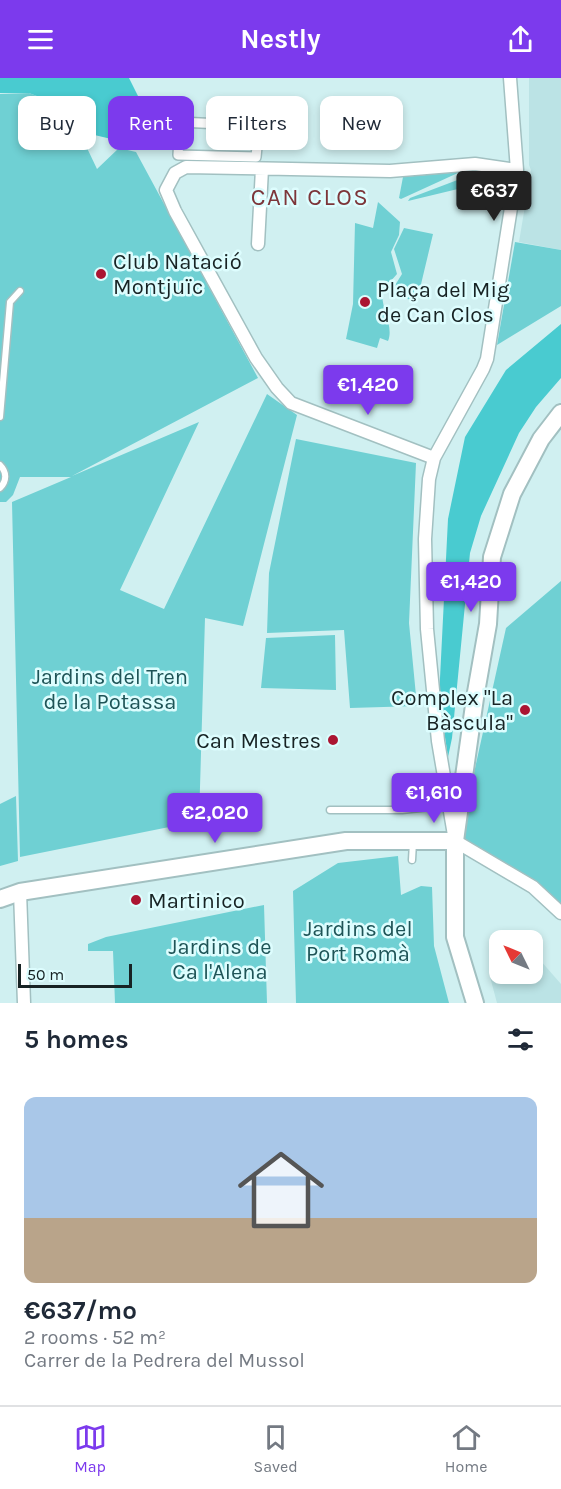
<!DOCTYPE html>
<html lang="en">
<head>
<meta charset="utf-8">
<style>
  body { margin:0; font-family:Karla,sans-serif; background:#f2f2f3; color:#1f2937; height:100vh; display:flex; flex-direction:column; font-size:22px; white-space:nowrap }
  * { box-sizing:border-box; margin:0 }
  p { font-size:20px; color:#747a83 }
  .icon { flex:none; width:33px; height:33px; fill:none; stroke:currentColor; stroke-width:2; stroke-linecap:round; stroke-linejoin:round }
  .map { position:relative; height:925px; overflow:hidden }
  .side { display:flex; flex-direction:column; background:#fff; flex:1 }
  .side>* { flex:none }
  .hud { position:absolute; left:18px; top:18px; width:525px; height:54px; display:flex; gap:12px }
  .needle { width:39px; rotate:313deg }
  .controls { position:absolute; left:489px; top:852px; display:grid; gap:12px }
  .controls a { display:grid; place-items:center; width:54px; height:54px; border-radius:12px; background:#fff; box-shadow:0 3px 9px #0003; font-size:30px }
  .scale { position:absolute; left:18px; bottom:15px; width:114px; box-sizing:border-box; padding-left:6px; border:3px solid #172324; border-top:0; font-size:16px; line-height:21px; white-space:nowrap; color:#172324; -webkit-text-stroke:4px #ddfdfe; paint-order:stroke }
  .price { position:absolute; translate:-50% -51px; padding:0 14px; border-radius:6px; background:#7c3aed; color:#fff; font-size:20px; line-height:39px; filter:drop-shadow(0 2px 3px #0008) }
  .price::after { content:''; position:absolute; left:50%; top:36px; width:18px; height:14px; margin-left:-9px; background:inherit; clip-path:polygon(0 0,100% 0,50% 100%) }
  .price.selected { background:#222; color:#fff }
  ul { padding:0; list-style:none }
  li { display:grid; align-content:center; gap:12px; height:318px; padding:0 24px }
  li+li { border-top:2px solid #e0e1e3 }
  li span { display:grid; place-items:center; height:186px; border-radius:12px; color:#555 }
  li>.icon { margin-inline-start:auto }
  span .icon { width:108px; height:108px; fill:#fffc; stroke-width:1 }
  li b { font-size:26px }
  h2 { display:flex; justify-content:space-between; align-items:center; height:72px; padding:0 24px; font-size:26px }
  .chip { padding:0 21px; border-radius:12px; background:#fff; box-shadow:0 3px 9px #0003; font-size:21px; line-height:54px }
  .chip.selected { background:#7c3aed; color:#fff }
  header { display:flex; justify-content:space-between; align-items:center; height:78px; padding:0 24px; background:#7c3aed; color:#fff; font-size:27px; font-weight:700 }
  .tabs { display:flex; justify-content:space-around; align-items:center; height:84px; border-top:2px solid #e0e1e3; background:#fff; font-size:16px; color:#747a83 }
  .tabs a { display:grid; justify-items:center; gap:3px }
  .tabs .selected { color:#7c3aed }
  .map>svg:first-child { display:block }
  .built { fill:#bbe3e5 }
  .green { fill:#6fd0d3 }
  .forest { fill:#49cbd0 }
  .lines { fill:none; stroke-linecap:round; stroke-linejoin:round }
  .service-casing { stroke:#a2c0c1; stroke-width:9 }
  .pedestrian-casing { stroke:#a2c0c1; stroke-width:12 }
  .minor-casing { stroke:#a2c0c1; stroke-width:15 }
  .tertiary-casing { stroke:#a2c0c1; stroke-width:20 }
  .service { stroke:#fff; stroke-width:6 }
  .pedestrian { stroke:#fff; stroke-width:9 }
  .minor { stroke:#fff; stroke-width:12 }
  .tertiary { stroke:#fff; stroke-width:16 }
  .poi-dot { fill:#ab1532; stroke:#ddfdfe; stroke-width:2 }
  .labels { text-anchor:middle; stroke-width:5; stroke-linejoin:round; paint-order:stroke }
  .poi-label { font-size:22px; fill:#172324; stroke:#ddfdfe; text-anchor:start }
  .park-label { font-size:22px; fill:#1e5457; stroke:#ddfdfe }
  .neighbourhood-label { font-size:24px; letter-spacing:1.5px; fill:#7d363a; stroke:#ddfdfe }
</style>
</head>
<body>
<header><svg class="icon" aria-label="menu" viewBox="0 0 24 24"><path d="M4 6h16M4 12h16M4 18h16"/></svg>Nestly<svg class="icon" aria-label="share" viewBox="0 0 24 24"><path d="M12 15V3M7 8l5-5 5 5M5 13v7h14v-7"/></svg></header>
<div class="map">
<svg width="561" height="925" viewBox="0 0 561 925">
  <rect width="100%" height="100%" fill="#d0f0f1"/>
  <path class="built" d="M 529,0 L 561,0 L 561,172 L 519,164 L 531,92 L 529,87 Z
    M 499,872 L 500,896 L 532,896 L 533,874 L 561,906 L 561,925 L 497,925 L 489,895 L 496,893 L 494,881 Z"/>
  <path class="green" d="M 29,15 L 60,27 L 77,49 L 97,91 L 119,70 L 136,74 L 258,300 L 72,398 L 199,344 L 120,512 L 164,531 L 267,316 L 297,337 L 243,548 L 205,540 L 199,743 L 20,779 L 12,424 L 71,399 L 20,399 L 13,417 L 6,424 L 0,424 L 0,16 Z
    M 460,94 L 401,121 L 399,120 L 403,99 Z
    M 468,98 L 462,110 L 408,123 L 410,120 Z
    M 378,124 L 400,144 L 399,157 L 391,174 L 397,196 C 393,201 387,206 384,211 C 377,225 395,246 388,263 L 380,260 L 377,270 L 346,261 L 353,226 L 355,145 L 373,150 Z
    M 404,150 L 433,156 L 417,223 L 389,217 L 402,196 L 394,171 Z
    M 515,164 L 561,172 L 561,228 L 497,267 Z
    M 296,361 L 416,385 L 409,545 L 417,628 L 350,630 L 344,552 L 267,555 L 269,495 Z
    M 561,503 L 561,835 L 455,763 L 470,713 L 506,550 Z
    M 335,557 L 336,612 L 261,610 L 266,560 Z
    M 16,718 L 18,783 L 0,788 L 0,726 Z
    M 398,778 L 401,817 L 421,808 L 432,809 L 434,868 L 449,925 L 296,925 L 293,813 L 338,785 Z
    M 264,827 L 267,925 L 115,925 L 113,873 L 88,873 L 88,866 L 106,859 Z"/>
  <path class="forest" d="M 0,0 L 129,0 L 151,44 L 149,61 L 141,68 L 86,55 L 77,49 L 60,27 L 29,15 L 0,15 Z
    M 561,246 L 561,300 L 536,329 L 519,355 L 481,438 L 470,475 L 452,660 L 448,679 L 439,620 L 448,441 L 465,359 L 506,292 Z"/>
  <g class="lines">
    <defs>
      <path id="service" d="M 0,339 L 10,224 L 20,213
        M 0,387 C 7,394 7,403 0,410
        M 330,732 L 402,732 L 448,727
        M 412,782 L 413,764"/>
      <path id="pedestrian" d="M 180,44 L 259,48 L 256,79 L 178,77 Z"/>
      <path id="minor" d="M 510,0 L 517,92 L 487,281 L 483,291 L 434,380 L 429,401 L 425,461 L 427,551 L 438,663 L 455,763 L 533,809 L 561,835
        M 258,166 L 262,91
        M 434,380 L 291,325 L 277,310 L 256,280 L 175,133 L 166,112 L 175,95 L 186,89 L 390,93 L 475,86 L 517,92
        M 20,814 L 24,925"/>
      <path id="tertiary" d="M 0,821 L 20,814 L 346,763 L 455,763
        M 475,925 L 455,859 L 455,763 L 475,620 L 488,546 L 492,479 L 512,416 L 541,361 L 561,335"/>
    </defs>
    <use href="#service" class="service-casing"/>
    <use href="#pedestrian" class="pedestrian-casing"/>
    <use href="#minor" class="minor-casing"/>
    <use href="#tertiary" class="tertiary-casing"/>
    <use href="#service" class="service"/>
    <use href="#pedestrian" class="pedestrian"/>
    <use href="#minor" class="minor"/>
    <use href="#tertiary" class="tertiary"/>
  </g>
  <g class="poi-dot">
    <circle cx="101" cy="196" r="6"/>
    <circle cx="365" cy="224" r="6"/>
    <circle cx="525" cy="632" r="6"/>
    <circle cx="333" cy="662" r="6"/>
    <circle cx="136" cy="822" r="6"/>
  </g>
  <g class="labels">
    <g class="poi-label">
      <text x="113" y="191">Club Natació<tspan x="113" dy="25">Montjuïc</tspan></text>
      <text x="377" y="219">Plaça del Mig<tspan x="377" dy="25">de Can Clos</tspan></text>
      <text x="513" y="627" text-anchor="end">Complex "La<tspan x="513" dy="25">Bàscula"</tspan></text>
      <text x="321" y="670" text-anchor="end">Can Mestres</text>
      <text x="148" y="830">Martinico</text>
    </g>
    <g class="park-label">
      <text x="110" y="606">Jardins del Tren<tspan x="110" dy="25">de la Potassa</tspan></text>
      <text x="358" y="858">Jardins del<tspan x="358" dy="25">Port Romà</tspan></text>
      <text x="220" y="876">Jardins de<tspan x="220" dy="25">Ca l'Alena</tspan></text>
    </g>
    <g class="neighbourhood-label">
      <text x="310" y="127">CAN CLOS</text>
    </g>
  </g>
</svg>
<div class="controls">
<a><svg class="needle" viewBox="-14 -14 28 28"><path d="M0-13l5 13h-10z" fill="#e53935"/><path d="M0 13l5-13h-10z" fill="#747a83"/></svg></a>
</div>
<div class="scale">50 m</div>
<b class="price selected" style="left:494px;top:144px">€637</b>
<b class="price" style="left:368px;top:338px">€1,420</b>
<b class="price" style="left:471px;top:535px">€1,420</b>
<b class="price" style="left:434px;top:746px">€1,610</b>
<b class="price" style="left:215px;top:766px">€2,020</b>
<div class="hud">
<a class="chip">Buy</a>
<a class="chip selected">Rent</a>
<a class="chip">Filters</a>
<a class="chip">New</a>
</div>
</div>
<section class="side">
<h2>5 homes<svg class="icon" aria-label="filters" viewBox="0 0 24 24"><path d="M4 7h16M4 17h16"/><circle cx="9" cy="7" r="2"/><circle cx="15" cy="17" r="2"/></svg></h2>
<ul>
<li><span style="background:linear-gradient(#a9c7e8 65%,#b9a48a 0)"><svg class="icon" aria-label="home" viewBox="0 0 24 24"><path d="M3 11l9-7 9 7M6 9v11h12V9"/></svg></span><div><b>€637/mo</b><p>2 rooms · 52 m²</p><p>Carrer de la Pedrera del Mussol</p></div></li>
</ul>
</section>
<nav class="tabs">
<a class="selected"><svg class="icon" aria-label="map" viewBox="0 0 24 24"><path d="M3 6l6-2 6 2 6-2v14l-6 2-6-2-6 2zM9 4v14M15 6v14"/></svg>Map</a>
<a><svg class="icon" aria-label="saved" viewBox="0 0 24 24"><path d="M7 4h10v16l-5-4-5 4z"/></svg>Saved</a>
<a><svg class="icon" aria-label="home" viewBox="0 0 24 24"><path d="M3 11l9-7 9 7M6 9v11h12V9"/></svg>Home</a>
</nav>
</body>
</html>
